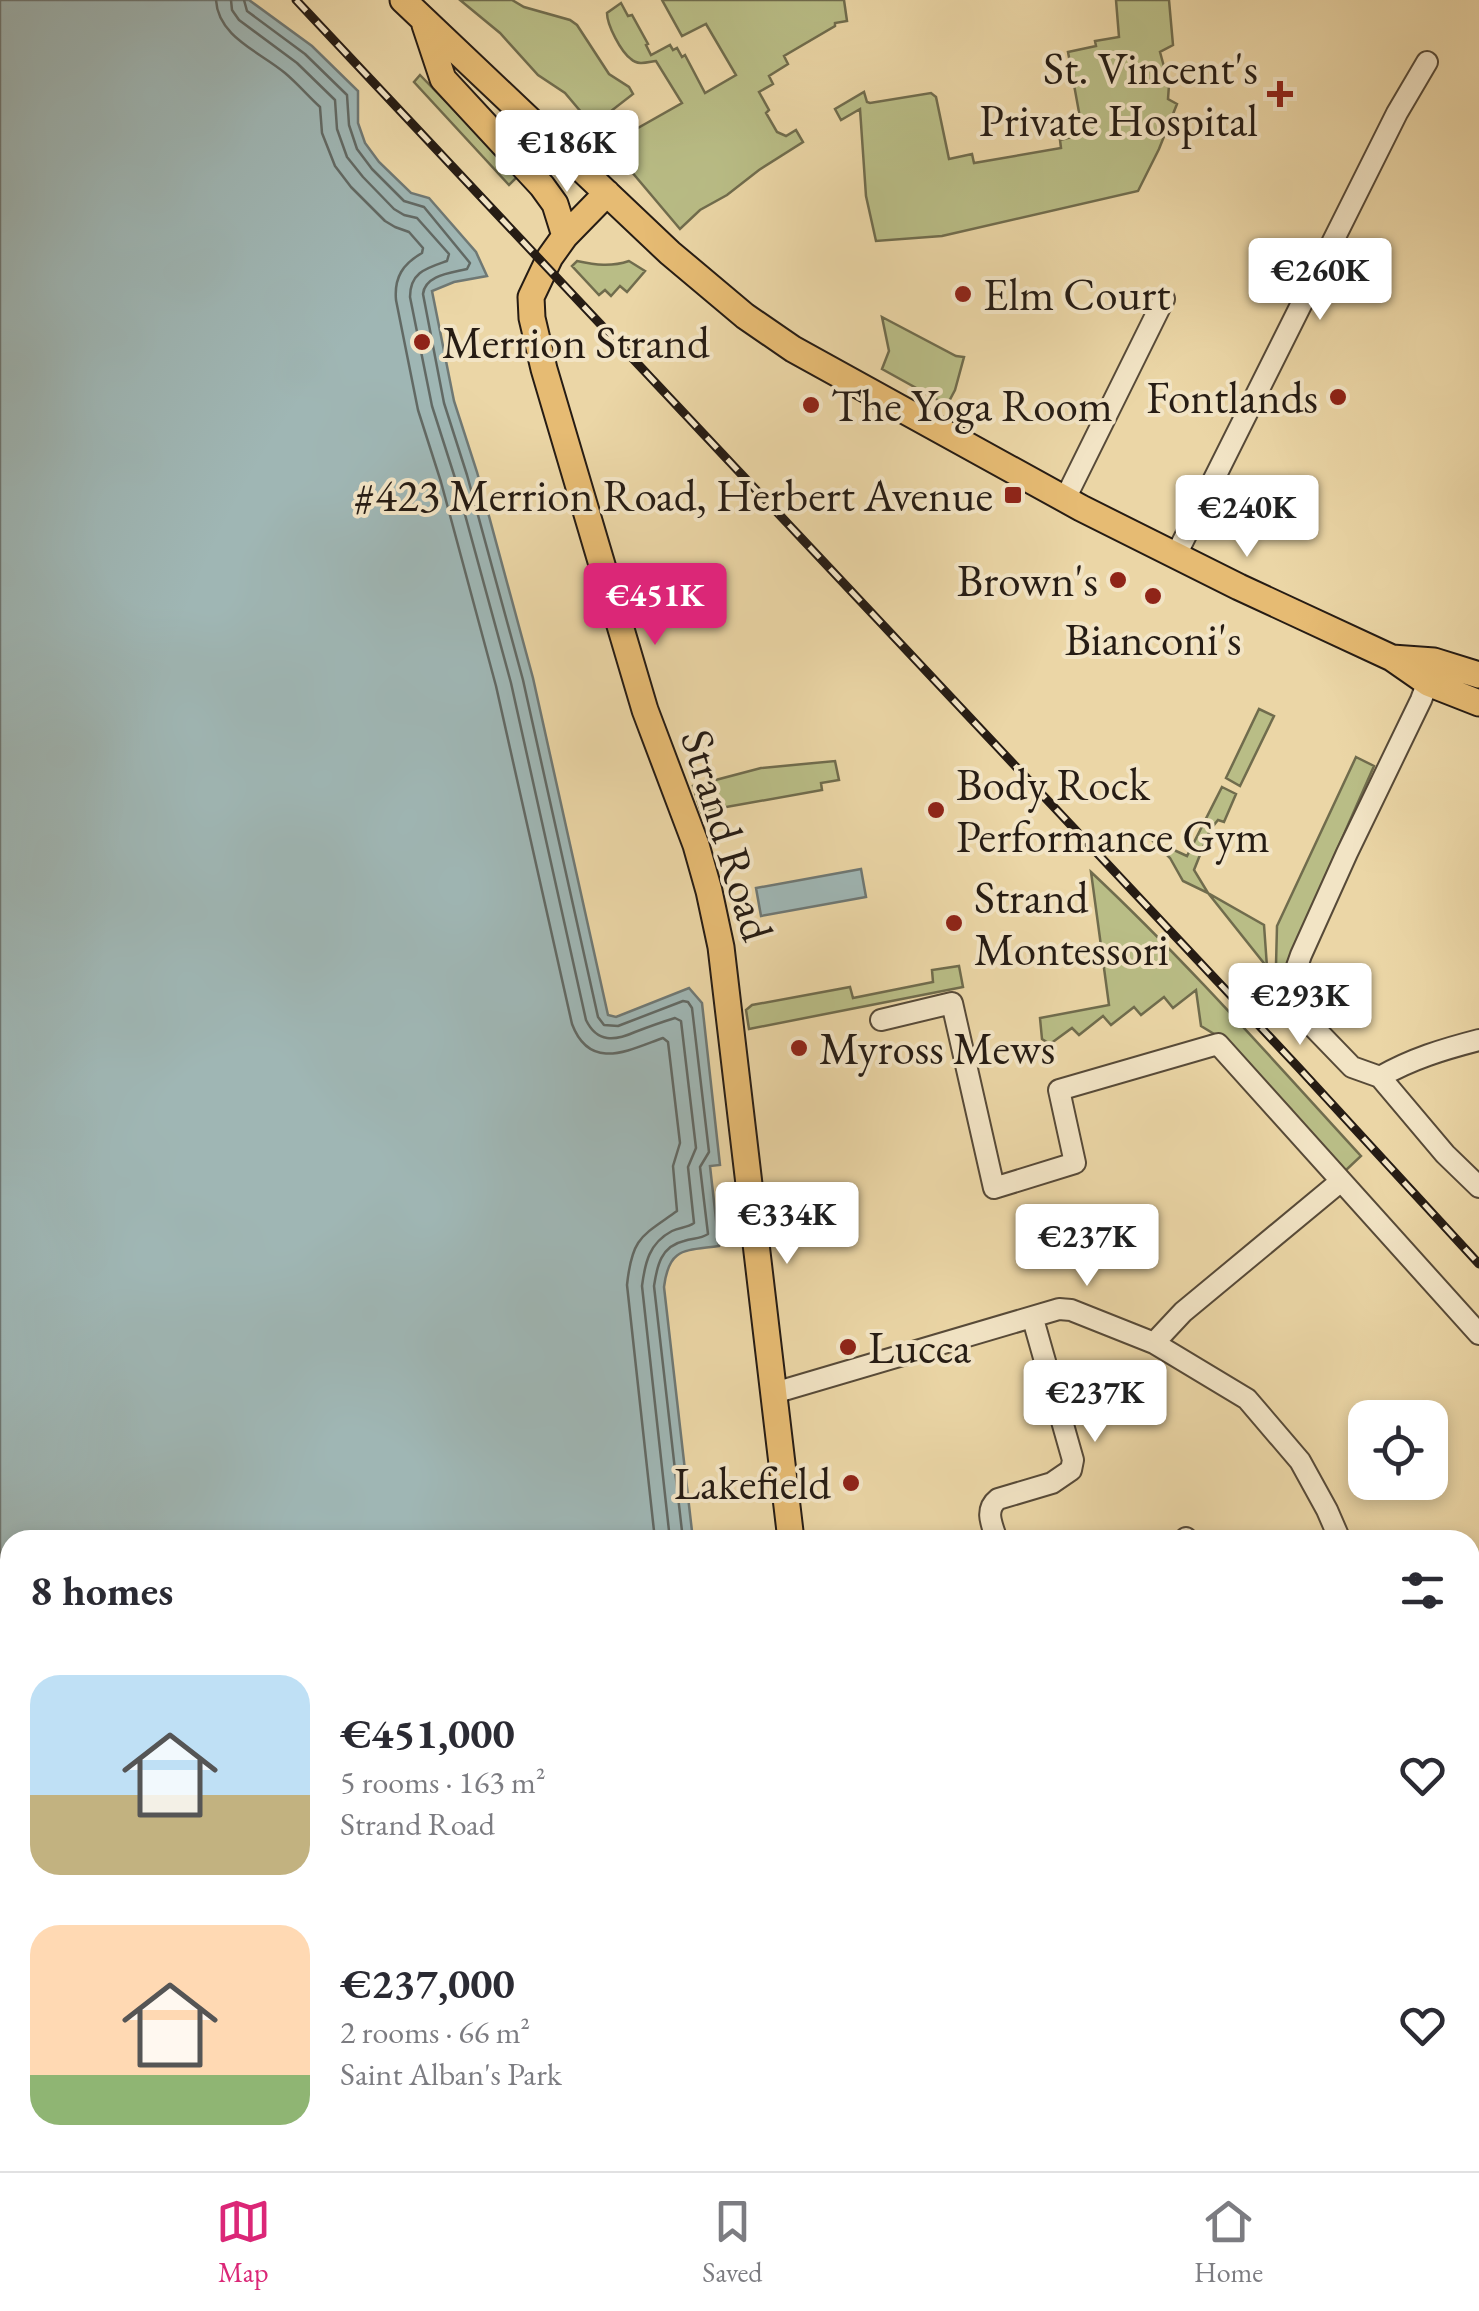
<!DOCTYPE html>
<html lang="en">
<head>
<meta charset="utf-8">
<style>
  body { margin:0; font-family:"EB Garamond",serif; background:#f2f2f3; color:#2b2b33; height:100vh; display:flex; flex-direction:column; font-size:38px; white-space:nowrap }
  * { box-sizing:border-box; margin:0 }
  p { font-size:32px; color:#7c7c81 }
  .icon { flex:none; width:55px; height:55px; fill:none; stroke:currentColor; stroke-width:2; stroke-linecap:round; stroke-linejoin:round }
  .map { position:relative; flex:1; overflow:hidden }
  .details { position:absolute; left:0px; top:1530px; width:1480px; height:642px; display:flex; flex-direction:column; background:#fff; border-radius:30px 30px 0 0; box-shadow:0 5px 15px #0003 }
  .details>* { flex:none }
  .controls { position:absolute; left:1348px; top:1400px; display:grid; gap:20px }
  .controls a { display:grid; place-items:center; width:100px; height:100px; border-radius:20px; background:#fff; box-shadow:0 5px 15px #0003; font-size:50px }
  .price { position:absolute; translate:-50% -85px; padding:0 22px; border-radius:10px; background:#fff; color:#222; font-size:32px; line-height:65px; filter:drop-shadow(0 2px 5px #0008) }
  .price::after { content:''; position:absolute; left:50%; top:60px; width:30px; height:22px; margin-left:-15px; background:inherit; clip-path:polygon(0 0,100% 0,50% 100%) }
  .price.active { background:#db2777; color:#fff }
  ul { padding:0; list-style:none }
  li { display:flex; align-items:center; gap:30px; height:250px; padding:0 30px }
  li span { display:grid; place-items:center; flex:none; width:280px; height:200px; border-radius:30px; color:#555 }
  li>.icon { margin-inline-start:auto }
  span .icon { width:120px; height:120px; fill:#fffc; stroke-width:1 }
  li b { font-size:42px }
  h2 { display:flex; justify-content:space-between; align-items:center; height:120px; padding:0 30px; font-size:42px }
  .tab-bar { display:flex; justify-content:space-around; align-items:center; height:140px; border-top:2px solid #e1e1e2; background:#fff; font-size:28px; color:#7c7c81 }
  .tab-bar a { display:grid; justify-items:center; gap:5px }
  .tab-bar .active { color:#db2777 }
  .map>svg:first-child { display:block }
  .green { fill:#b9bd86; stroke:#706c4d; stroke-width:2.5 }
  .water { fill:#9fb6b4; stroke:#6f7874; stroke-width:2.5 }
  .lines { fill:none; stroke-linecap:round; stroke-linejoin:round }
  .shore { stroke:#626964; stroke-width:2.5 }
  .minor-casing { stroke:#574a38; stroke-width:24 }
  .major-casing { stroke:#261c14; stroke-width:29 }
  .minor { stroke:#f2e4c5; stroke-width:20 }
  .major { stroke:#e6bb73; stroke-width:25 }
  .rail-casing { stroke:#261c14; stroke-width:9 }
  .rail { stroke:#f2e4c5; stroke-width:5; stroke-dasharray:15; stroke-linecap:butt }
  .poi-dot { fill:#8f2418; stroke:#f2e4c5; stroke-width:4 }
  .labels { text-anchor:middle; stroke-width:8; stroke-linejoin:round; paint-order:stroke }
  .poi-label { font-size:45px; fill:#261c14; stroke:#f2e4c5; text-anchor:start }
  .street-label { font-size:45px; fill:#261c14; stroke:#f2e4c5 }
</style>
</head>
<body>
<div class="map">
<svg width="1479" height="2171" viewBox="0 0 1479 2171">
  <rect width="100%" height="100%" fill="#ebd6a6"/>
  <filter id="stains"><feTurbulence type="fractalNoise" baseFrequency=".002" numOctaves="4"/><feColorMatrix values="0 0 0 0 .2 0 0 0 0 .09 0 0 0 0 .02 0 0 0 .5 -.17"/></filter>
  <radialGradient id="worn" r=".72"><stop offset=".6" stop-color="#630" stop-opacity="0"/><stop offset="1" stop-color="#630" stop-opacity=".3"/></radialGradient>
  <path class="green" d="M 460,0 L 512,0 L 524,7 L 570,20 L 577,25 L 609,74 L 629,87 L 633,94 L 611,111 L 613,115 L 608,118 L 614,128 L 619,125 L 629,133 L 682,103 L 656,61 C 648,62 638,66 631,59 C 621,52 607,25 607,13 L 621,3 L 628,16 L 632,15 L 648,44 L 646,45 L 651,55 L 670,45 L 673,50 L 677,48 L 682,57 L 685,55 L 705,93 L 736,75 L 706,24 L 682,36 L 662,0 L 844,0 L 847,21 L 835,23 L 835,26 L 784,56 L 788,64 L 769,76 L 773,84 L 759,92 L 769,110 L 766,113 L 777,132 L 786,136 L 796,130 L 803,142 L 759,170 L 727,195 L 700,210 L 680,229 L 565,93 L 538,75 L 500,33 Z
    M 1116,0 L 1169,0 L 1173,45 L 1160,52 L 1169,85 L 1168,99 L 1177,104 L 1159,149 L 1138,191 L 942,236 L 876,241 L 866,196 L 860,109 L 841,120 L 835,109 L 864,92 L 867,102 L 870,103 L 931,93 L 936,97 L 949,159 L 972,154 L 974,163 L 1061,148 L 1060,140 L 1083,134 L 1068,52 L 1096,46 L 1095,41 L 1119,37 Z
    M 420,75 L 518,176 L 509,185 L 414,82 Z
    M 577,261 C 596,265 611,267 629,261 L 645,271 L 627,292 L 620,286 L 611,296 L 605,290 L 599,295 L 572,266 Z
    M 882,317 L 956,356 L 964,357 L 955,390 L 947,405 L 882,369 L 889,351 Z
    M 1259,709 L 1274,716 L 1240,786 L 1226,778 Z
    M 1356,757 L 1374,766 L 1284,970 L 1276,965 L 1277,926 Z
    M 835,761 L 839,780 L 821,783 L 822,790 L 715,809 L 701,812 L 693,786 L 761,768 Z
    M 1222,787 L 1236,794 L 1224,822 L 1218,820 L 1210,830 L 1194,870 L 1208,893 L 1264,925 L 1267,967 L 1208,893 L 1183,881 L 1170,858 L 1152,840 L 1187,856 Z
    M 1091,872 C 1187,962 1272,1059 1361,1156 L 1344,1172 L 1288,1113 L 1291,1109 L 1219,1037 L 1201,1026 L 1196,990 L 1173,1008 L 1164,997 L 1141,1015 L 1134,1007 L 1111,1025 L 1103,1016 L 1079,1035 L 1072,1028 L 1050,1044 L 1042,1039 L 1040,1018 L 1109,1005 Z
    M 959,966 L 963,987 L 749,1029 L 746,1010 L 752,1005 L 850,987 L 853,998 L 933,982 L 932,970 Z"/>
  <path class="water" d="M 0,0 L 249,0 L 312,46 L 358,91 L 358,123 L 365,143 L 379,162 L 411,193 L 429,198 L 476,252 L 487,276 L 454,282 L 432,291 L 454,401 L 477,472 L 533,678 L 608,1015 L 616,1017 L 689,988 L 702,1003 L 720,1165 L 710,1166 L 719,1246 C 684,1251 669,1247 664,1287 L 693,1540 L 10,1540 L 10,2162 L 770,2162 L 771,2171 L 0,2171 Z
    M 861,869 L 866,897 L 761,916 L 756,888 Z"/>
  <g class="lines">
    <path class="shore" d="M 216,0 C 218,37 260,52 285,73 C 297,83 308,96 320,107 L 322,133 L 335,166 L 351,187 L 385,221 L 395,227 L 409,232 L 423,248 L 422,253 C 403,264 394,277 396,300 L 418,410 L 441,482 L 496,686 L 572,1024 C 590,1072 629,1050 663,1038 L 668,1042 L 680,1143 L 673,1166 L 677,1211 C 642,1236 632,1237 627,1285 L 655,1540
      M 231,0 L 232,10 L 239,20 L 297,63 L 335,100 L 337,129 L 347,157 L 363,177 L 394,209 L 404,215 L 417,218 L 449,254 L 447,261 C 427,268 410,272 410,297 L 432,406 L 455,478 L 511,683 L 586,1020 C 597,1043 615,1041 635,1032 C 648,1027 662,1022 675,1018 L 681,1021 L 696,1148 L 688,1167 L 694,1223 C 687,1228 680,1227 672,1231 C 649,1243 645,1263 642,1286 L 670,1540
      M 244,0 L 247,11 L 305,54 L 347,95 L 349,125 L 357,149 L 372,169 L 404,201 L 424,207 L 470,263 L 467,269 C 451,273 425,275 423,294 L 444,403 L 467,475 L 523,680 L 598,1017 L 604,1025 L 618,1026 L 683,1001 L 688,1002 L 692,1008 L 709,1152 L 700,1167 L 708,1234 C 700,1239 694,1238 684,1241 C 661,1246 657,1266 654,1286 L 683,1540"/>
    <defs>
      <path id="minor" d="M 1065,499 L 1164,299
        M 1176,555 L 1397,113 L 1427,62
        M 1431,673 L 1421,700 L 1347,853 L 1301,955 L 1293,978 L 1294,1007 L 1352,1067 L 1380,1077 L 1445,1154 L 1479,1187
        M 881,1020 L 952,1003 L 994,1188 L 1075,1163 L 1059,1090 L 1218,1044 L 1479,1334
        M 1380,1077 C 1411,1059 1444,1049 1479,1040
        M 1154,1343 L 1183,1312 L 1341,1181
        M 774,1393 L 1059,1309 L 1071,1310 L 1154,1343 L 1247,1399 L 1300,1461 L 1327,1510 L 1340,1540
        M 1186,1538 L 1186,1540
        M 997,1540 C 992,1525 984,1510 998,1499 L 1052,1483 L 1071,1470 L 1073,1460 L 1033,1319
        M 1470,1942 L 1479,1948
        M 1470,2138 L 1479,2147
        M 981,2162 L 982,2171
        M 1141,2171 L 1144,2162"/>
      <path id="major" d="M 403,0 L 670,253 L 745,316 L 793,349 L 1081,508 L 1239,587 L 1392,658 L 1428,683 L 1479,703
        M 425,25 L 443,79 L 542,186 L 555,204 L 565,236
        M 607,193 L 565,236 L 550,257 L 531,297 L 532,318 L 544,369 L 645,710 L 696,845 L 709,891 L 721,947 L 791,1540
        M 1392,658 L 1434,661 L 1479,675
        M 868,2162 L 869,2171"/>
    </defs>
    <use href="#minor" class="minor-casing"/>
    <use href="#major" class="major-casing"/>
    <use href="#minor" class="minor"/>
    <use href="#major" class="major"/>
    <defs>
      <path id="rail" d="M 296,0 L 1298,1067 L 1479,1264"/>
    </defs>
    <use href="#rail" class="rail-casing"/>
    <use href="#rail" class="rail"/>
  </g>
  <g class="poi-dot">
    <path d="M1275 79h10v10h10v10h-10v10h-10v-10h-10v-10h10z"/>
    <circle cx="963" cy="294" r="10"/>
    <circle cx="422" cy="342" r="10"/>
    <circle cx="1338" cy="397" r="10"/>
    <circle cx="811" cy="405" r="10"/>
    <rect x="1003" y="485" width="20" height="20" rx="5"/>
    <circle cx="1118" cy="580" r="10"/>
    <circle cx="1153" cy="596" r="10"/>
    <circle cx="936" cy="810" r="10"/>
    <circle cx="954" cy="923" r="10"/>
    <circle cx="799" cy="1048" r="10"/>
    <circle cx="848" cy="1347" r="10"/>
    <circle cx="851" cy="1483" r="10"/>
  </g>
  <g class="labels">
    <g class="poi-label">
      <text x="1258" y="84" text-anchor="end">St. Vincent's<tspan x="1258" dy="52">Private Hospital</tspan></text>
      <text x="983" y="310">Elm Court</text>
      <text x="442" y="358">Merrion Strand</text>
      <text x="1318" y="413" text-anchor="end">Fontlands</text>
      <text x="831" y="421">The Yoga Room</text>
      <text x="993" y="511" text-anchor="end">#423 Merrion Road, Herbert Avenue</text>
      <text x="1098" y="596" text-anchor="end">Brown's</text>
      <text x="1153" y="655" text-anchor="middle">Bianconi's</text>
      <text x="956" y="800">Body Rock<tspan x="956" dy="52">Performance Gym</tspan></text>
      <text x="974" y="913">Strand<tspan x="974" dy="52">Montessori</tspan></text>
      <text x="819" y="1064">Myross Mews</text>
      <text x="868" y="1363">Lucca</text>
      <text x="831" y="1499" text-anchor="end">Lakefield</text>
    </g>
    <g class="street-label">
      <text transform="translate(728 835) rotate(73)" y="16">Strand Road</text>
    </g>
  </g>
  <rect width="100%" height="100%" filter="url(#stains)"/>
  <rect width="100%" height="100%" fill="url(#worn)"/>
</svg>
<div class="controls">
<a><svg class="icon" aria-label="locate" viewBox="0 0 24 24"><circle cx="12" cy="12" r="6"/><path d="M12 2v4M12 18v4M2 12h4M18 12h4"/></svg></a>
</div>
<b class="price" style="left:567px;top:195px">€186K</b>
<b class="price" style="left:1320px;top:323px">€260K</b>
<b class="price" style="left:1247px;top:560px">€240K</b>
<b class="price active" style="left:655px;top:648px">€451K</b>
<b class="price" style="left:1300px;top:1048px">€293K</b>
<b class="price" style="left:787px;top:1267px">€334K</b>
<b class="price" style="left:1087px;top:1289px">€237K</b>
<b class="price" style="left:1095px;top:1445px">€237K</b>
<section class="details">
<h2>8 homes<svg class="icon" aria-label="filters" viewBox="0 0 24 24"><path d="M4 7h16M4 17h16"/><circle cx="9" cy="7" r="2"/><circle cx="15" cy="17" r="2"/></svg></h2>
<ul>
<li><span style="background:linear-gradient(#bfe0f5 60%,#c2b280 0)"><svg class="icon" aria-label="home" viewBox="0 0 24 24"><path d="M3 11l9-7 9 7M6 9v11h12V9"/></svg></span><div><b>€451,000</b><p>5 rooms · 163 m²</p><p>Strand Road</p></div><svg class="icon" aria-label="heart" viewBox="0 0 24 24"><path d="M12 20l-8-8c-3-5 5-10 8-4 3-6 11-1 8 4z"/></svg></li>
<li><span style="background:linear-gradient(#ffd9b3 75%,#8fb573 0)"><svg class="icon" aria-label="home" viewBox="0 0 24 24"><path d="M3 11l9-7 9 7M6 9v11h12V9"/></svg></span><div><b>€237,000</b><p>2 rooms · 66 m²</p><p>Saint Alban's Park</p></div><svg class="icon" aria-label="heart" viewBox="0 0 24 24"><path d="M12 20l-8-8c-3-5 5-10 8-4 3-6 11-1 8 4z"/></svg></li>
</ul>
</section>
</div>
<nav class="tab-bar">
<a class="active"><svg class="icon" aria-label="map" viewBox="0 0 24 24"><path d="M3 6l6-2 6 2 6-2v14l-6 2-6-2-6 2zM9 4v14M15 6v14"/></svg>Map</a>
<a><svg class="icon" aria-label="saved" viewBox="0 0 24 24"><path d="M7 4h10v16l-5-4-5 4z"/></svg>Saved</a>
<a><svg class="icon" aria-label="home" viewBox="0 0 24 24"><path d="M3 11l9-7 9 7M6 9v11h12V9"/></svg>Home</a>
</nav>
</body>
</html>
